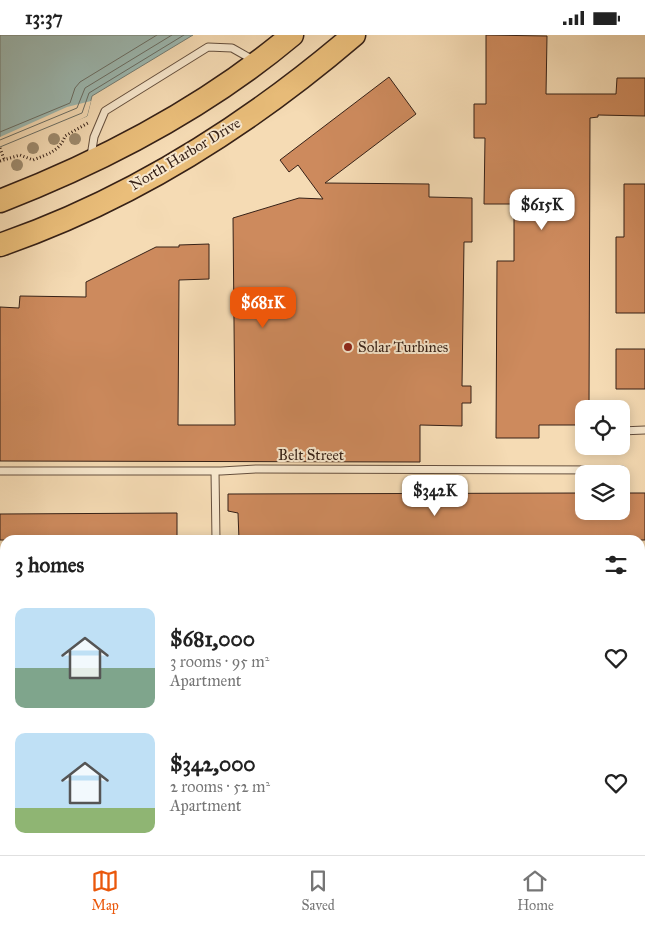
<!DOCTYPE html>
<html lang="en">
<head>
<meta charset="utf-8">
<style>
  body { margin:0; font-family:"IM FELL Great Primer",serif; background:#f2f2f2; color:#222; height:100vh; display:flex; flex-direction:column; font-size:19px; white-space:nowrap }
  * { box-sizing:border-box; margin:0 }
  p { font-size:16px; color:#767676 }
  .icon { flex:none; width:28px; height:28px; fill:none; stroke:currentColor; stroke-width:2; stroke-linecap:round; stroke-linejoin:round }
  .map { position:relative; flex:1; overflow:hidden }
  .drawer { position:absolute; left:0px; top:500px; width:645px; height:320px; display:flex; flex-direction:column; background:#fff; border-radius:15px 15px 0 0; box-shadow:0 2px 12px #0003 }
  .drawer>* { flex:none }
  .controls { position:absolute; left:575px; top:365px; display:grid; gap:10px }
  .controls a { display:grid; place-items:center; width:55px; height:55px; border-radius:10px; background:#fff; box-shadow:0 2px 12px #0003; font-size:25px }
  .price { position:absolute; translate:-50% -42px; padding:0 11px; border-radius:10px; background:#fff; color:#222; font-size:16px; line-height:32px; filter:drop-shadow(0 1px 2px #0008) }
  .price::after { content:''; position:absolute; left:50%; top:30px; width:15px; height:11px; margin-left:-8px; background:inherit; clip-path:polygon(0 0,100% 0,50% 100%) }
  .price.active { background:#ea580c; color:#fff }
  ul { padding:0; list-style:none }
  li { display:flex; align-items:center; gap:15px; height:125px; padding:0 15px }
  li span { display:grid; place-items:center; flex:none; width:140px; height:100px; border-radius:10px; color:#555 }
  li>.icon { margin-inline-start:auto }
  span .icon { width:60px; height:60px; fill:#fffc; stroke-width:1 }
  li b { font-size:21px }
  h2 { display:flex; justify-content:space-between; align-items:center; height:60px; padding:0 15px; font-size:21px }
  .status { display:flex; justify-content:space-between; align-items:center; height:35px; padding:0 25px; background:#fff; direction:ltr }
  .status svg { height:14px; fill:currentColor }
  .dock { display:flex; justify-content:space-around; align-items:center; height:70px; border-top:1px solid #e0e0e0; background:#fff; font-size:14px; color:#767676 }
  .dock a { display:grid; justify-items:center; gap:2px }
  .dock .active { color:#ea580c }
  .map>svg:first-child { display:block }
  .water { fill:#9dbab3; stroke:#747d75 }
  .pier { fill:#f5dbb4 }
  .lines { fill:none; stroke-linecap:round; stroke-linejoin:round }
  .shore { stroke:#6a6e65; stroke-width:1 }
  .building { fill:#cd8a5d; stroke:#362117 }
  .service-casing { stroke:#66503e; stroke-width:9 }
  .minor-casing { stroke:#66503e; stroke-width:16 }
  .primary-casing { stroke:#362117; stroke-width:25 }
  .path { stroke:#362117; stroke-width:3; stroke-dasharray:1 2.5; stroke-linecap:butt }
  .service { stroke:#f8e8ce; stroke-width:7 }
  .minor { stroke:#f8e8ce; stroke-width:14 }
  .primary { stroke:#eabe7a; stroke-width:22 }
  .rail-casing { stroke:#362117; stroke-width:5.5 }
  .rail { stroke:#f8e8ce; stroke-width:4; stroke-dasharray:11; stroke-linecap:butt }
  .tree { fill:#9e8b6e }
  .poi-dot { fill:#8f2418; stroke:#f8e8ce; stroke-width:2 }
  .labels { text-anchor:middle; stroke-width:4; stroke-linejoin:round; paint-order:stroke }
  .street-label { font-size:15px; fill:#362117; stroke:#f8e8ce }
  .poi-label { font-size:15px; fill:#362117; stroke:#f8e8ce; text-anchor:start }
</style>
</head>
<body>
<div class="status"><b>13:37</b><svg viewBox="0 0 49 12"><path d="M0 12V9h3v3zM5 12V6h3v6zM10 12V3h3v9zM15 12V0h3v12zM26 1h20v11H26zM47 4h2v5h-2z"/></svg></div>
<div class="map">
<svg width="645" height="820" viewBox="0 0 645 820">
  <rect width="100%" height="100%" fill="#f5dbb4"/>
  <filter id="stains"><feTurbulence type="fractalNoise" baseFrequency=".004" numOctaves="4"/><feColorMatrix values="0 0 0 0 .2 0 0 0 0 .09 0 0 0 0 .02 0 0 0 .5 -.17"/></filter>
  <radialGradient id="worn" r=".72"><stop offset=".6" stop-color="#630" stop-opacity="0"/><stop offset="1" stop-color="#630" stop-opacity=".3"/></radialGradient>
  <path class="water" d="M 0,0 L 193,0 L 92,61 L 87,81 L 0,117 Z"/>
  <path class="pier" d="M 91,66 L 87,81 L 56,97 L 0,119 L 0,102 L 67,72 Z"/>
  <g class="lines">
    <path class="shore" d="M 0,97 L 70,68 L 75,53 L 80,47 L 157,0
      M 0,105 L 77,73 L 85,53 L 172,0
      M 0,112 L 82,78 L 89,58 L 184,0"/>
  </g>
  <path class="building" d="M 486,0 L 547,1 L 546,59 L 616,59 L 617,43 L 645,43 L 645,81 L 598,80 L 598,82 L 590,83 L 589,374 L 584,374 L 584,390 L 539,390 L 539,403 L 496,403 L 497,226 L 514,226 L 514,169 L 484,169 L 485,103 L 474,103 L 474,69 L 486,69 Z
    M 389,42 L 416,79 L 325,148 L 429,149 L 429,162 L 472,163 L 472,207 L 464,207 L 462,351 L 471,351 L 471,368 L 462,368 L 462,391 L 420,390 L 420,427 L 0,426 L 0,272 L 19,273 L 20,261 L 86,262 L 86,247 L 156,212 L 179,212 L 179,210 L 209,209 L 209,244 L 179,245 L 178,390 L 235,390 L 233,183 L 299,163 L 323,164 L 298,130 L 289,137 L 280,125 Z
    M 624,149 L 645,149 L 645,278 L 616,278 L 616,202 L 624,202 Z
    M 616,314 L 645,314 L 645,354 L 616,354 Z
    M 584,458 L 584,476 L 621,476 L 621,458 L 645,458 L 645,505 L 239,505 L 238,478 L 228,476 L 228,459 Z
    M 177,478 L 177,505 L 0,505 L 0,479 Z"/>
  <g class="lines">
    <defs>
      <path id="service" d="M 91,121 L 94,102 L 105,76 L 208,12 L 232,13 L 255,26
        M 621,396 L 645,395
        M 0,436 L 221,436 L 256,434 L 622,435
        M 215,436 L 216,505"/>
      <path id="minor" d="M 0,801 L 5,802
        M 640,806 L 645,806"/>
      <path id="primary" d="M 0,166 C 103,126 206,72 292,0
        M 0,210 C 130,165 250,89 354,0
        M 0,591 L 5,591
        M 640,591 L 645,591
        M 640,623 L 645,623
        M 0,624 L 5,624"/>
    </defs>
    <use href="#service" class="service-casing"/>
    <use href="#minor" class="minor-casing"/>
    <use href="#primary" class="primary-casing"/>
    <path class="path" d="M 0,113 L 4,124
      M 0,126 L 20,120 L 33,125 C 48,119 60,116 65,101 L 88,88"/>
    <use href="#service" class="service"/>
    <use href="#minor" class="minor"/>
    <use href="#primary" class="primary"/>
    <defs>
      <path id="rail" d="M 269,820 L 645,818"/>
    </defs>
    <use href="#rail" class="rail-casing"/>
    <use href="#rail" class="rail"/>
  </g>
  <g class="tree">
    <circle cx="54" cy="104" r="6"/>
    <circle cx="75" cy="104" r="6"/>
    <circle cx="33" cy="113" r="6"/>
    <circle cx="17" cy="130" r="6"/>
  </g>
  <circle class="poi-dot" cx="348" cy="312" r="5"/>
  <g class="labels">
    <g class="street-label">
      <text transform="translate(185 119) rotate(-31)" y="5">North Harbor Drive</text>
      <text x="311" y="425">Belt Street</text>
    </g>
    <g class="poi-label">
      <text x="358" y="317">Solar Turbines</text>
    </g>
  </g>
  <rect width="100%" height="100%" filter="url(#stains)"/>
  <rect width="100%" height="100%" fill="url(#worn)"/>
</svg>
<div class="controls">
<a><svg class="icon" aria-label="locate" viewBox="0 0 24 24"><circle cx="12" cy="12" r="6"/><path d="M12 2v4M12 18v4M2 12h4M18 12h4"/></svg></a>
<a><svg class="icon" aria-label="layers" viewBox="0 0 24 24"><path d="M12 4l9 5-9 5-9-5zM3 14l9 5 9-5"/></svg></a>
</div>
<b class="price" style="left:542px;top:196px">$615K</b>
<b class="price active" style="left:263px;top:294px">$681K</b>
<b class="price" style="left:435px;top:482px">$342K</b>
<section class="drawer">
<h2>3 homes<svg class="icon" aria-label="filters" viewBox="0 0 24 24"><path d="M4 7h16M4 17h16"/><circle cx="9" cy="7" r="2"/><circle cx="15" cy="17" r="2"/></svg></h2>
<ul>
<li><span style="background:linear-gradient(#bfe0f5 60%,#7fa58c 0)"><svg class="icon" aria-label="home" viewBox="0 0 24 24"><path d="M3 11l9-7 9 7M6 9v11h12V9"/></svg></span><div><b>$681,000</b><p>3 rooms · 95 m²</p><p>Apartment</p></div><svg class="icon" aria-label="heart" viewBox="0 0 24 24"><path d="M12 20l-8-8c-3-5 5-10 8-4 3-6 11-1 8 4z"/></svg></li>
<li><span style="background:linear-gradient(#bfe0f5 75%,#8fb573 0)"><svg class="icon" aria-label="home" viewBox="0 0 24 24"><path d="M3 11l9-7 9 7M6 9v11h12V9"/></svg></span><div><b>$342,000</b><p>2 rooms · 52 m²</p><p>Apartment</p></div><svg class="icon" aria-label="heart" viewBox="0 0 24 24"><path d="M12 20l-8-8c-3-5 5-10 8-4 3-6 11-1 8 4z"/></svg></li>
</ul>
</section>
</div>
<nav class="dock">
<a class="active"><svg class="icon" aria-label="map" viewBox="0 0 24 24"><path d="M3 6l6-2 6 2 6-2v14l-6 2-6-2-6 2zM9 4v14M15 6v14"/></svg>Map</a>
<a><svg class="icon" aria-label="saved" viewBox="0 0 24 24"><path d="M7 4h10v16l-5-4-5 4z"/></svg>Saved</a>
<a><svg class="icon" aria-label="home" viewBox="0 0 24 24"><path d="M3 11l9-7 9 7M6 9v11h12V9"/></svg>Home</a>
</nav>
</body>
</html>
